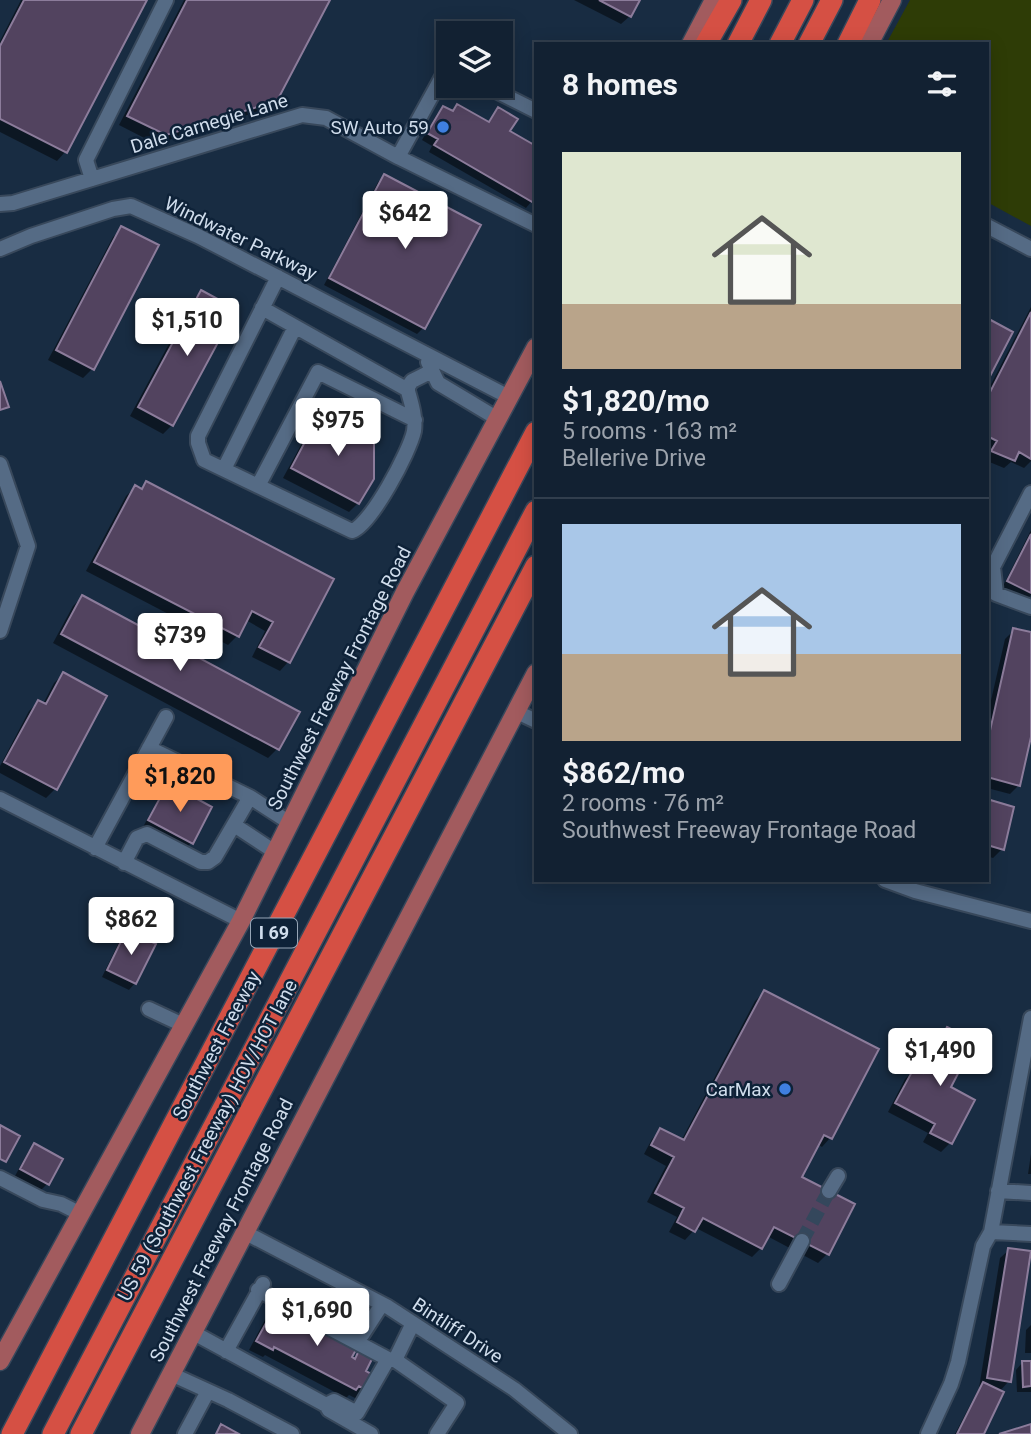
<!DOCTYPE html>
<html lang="en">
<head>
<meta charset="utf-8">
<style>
  body { margin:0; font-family:Roboto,sans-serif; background:#1f2e3e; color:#f1f3f6; height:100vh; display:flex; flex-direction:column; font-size:26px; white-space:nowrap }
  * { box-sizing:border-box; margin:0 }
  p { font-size:23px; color:#9ca3ac }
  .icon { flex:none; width:38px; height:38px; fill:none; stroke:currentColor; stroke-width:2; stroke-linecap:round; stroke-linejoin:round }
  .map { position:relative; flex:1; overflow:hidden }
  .sheet { position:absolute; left:534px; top:42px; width:455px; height:840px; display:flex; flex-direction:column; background:#122132; border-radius:0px; box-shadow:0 4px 18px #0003,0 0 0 2px #313e4d }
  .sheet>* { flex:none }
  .fabs { position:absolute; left:436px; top:21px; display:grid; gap:14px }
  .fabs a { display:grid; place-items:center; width:77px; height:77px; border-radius:0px; background:#122132; box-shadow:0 4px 18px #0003,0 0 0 2px #313e4d; font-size:35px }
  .price { position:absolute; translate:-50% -60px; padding:0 16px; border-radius:7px; background:#fff; color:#222; font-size:23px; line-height:46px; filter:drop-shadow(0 2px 4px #0008) }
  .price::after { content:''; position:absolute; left:50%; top:42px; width:21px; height:16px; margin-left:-10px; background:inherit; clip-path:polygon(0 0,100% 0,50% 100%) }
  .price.current { background:#ff9b5a; color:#111 }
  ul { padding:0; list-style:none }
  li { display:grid; align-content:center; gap:14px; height:371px; padding:0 28px }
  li+li { border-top:2px solid #313e4d }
  li span { display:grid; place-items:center; height:217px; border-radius:0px; color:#555 }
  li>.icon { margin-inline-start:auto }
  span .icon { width:126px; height:126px; fill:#fffc; stroke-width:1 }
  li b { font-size:30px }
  h2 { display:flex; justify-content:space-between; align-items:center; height:84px; padding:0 28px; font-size:30px }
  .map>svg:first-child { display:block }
  .green { fill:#2e3c06 }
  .shadow { fill:#0007 }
  .building { fill:#52435f; stroke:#8c7c9b; stroke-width:2 }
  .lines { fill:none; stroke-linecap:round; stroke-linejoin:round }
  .minor-tunnel { stroke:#34475c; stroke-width:14; stroke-dasharray:14 7; stroke-linecap:butt }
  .minor-casing { stroke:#38485b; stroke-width:18 }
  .major-casing { stroke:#38485b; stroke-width:21 }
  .highway-casing { stroke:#38485b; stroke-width:24 }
  .minor { stroke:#556b85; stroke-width:14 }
  .major { stroke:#a25b5e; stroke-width:18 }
  .highway { stroke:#d55044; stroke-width:21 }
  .shop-dot { fill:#3f7fe0; stroke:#0e2238; stroke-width:2.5 }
  .labels { text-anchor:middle; stroke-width:5; stroke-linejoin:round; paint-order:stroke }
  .shield { fill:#0e2238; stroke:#96a5b6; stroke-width:2 }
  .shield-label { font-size:18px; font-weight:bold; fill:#d0ddec }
  .street-label { font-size:19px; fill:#d0ddec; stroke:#0e2238 }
  .poi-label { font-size:19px; fill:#d0ddec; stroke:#0e2238; text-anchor:end }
</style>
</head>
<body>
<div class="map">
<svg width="1031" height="1434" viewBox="0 0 1031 1434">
  <rect width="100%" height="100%" fill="#182c42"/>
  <path class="green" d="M 910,0 L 1031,0 L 1031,226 L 987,202 L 987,44 L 886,44 Z"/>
  <path class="shadow" d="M 21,0 L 145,0 L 65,152 L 57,161 L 0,132 L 0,41 Z
    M 184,0 L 328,0 L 276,100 L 266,109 L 156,144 L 119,125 Z
    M 574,0 L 638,0 L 630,16 L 621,24 Z
    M 457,106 L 488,123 L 499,110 L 508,132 L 536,148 L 536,196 L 526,208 L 429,152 L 432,146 L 422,140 L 437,114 L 443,108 L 451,112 Z
    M 384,176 L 423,328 L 417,334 L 324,285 L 378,182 Z
    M 122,228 L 92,369 L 83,378 L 48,360 L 113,237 Z
    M 201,292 L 172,425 L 163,434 L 130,416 L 192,301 Z
    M 1031,307 L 1031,461 L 1024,468 L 1011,462 L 1004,468 L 987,461 L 989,450 L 987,449 L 987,392 Z
    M 322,412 L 372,478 L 358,503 L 349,512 L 283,478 L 314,421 Z
    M 146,483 L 332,580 L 288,662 L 280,671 L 252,657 L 265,631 L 246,620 L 237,636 L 228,645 L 86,571 L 126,496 L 135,487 L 140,489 Z
    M 1031,530 L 1031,595 L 1026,600 L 1002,588 Z
    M 82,597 L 297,712 L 277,749 L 268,758 L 53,643 L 73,606 Z
    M 1014,630 L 1031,634 L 1031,729 L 1018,786 L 1010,794 L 987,788 L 987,718 L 1005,639 Z
    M 63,674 L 55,789 L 46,798 L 0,773 L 0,766 L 29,711 L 38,702 L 43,704 L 54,683 Z
    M 168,786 L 191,843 L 185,849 L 143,827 L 162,792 Z
    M 987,801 L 1002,849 L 993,858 L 987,856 Z
    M 127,932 L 135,983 L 129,990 L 102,977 L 121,938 Z
    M 764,992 L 830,1138 L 822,1147 L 817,1144 L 799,1177 L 827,1254 L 818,1263 L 767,1236 L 761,1248 L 752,1257 L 696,1228 L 685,1240 L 669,1232 L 677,1217 L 647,1202 L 666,1166 L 644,1154 L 652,1139 L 661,1130 L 681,1141 L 755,1001 Z
    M 947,1029 L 950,1143 L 941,1152 L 923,1142 L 928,1133 L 888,1112 L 905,1079 L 914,1070 L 920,1073 L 938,1038 Z
    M 34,1145 L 47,1184 L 41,1190 L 15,1176 L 28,1152 Z
    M 1031,1154 L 1031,1174 L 1028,1174 Z
    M 1009,1250 L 1009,1381 L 999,1392 L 982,1434 L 955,1434 L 979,1388 L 1000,1258 Z
    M 277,1305 L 348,1363 L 361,1350 L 366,1390 L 357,1399 L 349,1395 L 346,1398 L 265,1355 L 263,1357 L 249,1350 L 268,1314 Z
    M 1031,1325 L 1031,1353 L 1025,1353 L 1026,1330 Z
    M 1022,1363 L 1031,1363 L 1031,1392 L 1017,1392 L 1016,1370 Z"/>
  <path class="building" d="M 24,0 L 147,0 L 67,153 L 0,119 L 0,46 Z
    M 187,0 L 330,0 L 277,101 L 166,135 L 127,116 Z
    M 599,0 L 640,0 L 631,17 Z
    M 457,104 L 489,122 L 498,107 L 518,119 L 510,131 L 536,146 L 534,203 L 434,145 L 438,139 L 427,133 L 443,106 L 453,111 Z
    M 384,174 L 481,225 L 425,329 L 329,278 Z
    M 121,226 L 159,245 L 94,370 L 56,350 Z
    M 201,290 L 236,309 L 173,426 L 138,407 Z
    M 1031,312 L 1031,459 L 1019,452 L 1015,461 L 991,451 L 997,441 L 987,436 L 987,398 Z
    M 987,318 L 1013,332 L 987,382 Z
    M 0,381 L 9,407 L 0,410 Z
    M 322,410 L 374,441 L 374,479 L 359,504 L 291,468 Z
    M 146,481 L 334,579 L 290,663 L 259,647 L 273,622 L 252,611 L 239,637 L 94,562 L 135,485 L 142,489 Z
    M 1031,534 L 1031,593 L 1007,581 Z
    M 82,595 L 300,712 L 279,750 L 61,634 Z
    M 1013,628 L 1031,632 L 1031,737 L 1020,786 L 987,777 L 987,744 Z
    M 63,672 L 107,696 L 57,790 L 4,762 L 38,700 L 46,704 Z
    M 168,783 L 212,807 L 193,844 L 148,820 Z
    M 987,799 L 1014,807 L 1004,850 L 987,845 Z
    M 127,929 L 156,944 L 136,984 L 107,970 Z
    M 764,990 L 879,1049 L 832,1139 L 824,1135 L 802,1177 L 855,1204 L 829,1255 L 774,1227 L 762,1249 L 703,1218 L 695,1232 L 677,1222 L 684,1208 L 655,1193 L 674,1157 L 651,1145 L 660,1128 L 684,1140 Z
    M 947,1027 L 975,1041 L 951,1087 L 975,1100 L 952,1144 L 930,1133 L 935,1124 L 895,1103 L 914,1068 L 923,1073 Z
    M 0,1125 L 20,1136 L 6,1162 L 0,1159 Z
    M 34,1143 L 63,1159 L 49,1185 L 20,1169 Z
    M 1008,1248 L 1031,1251 L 1011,1382 L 987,1378 Z
    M 277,1303 L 357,1348 L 352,1357 L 355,1359 L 360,1348 L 374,1355 L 366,1371 L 375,1376 L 367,1391 L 359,1386 L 356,1390 L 274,1347 L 273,1350 L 256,1341 Z
    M 1022,1361 L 1031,1361 L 1031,1386 L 1023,1387 Z
    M 983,1382 L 1004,1392 L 984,1434 L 957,1434 Z
    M 221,1424 L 239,1434 L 216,1434 Z
    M 1031,1424 L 1031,1434 L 999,1434 Z"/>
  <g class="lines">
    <path class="minor-tunnel" d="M 802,1241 L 829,1191"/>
    <defs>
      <path id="minor" d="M 486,86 L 536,111
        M 398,157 L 448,66
        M 92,179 L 86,160 L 166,0
        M 0,204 L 13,203 L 302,115 L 326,118 L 398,157 L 536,225
        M 987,226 L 1031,249
        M 0,249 L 31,236 L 113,209 L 131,206 L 198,236 L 509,397
        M 278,277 L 198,436 L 198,443 L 204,460 L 352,531 C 371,525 410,451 414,431 C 416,417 411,402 407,388 L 412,381 L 432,371
        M 262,308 L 408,390
        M 428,362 L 438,383 L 498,419
        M 0,464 L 28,546 L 0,631
        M 224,469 L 295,327
        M 258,486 L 318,372 L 415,420
        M 1031,493 L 993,567 L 996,594 L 1031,607
        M 515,711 L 536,721
        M 149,748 L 250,797 L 290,823
        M 0,799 L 241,921
        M 234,825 L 275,852
        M 95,848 L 166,717
        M 124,863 L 137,838 L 147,834 L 201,862 L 208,862 L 215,857 L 250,797
        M 885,880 L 915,891 L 1031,921
        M 149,1009 L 183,1025
        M 0,1178 L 43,1200 L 61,1204 L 79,1213
        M 829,1191 L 838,1176
        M 998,1191 L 1031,1193
        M 244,1232 L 388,1307 L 514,1389 L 570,1434
        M 991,1232 L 1031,1234
        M 779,1284 L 802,1241
        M 258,1290 L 388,1359 L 357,1413 L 334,1401 L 326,1405
        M 412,1325 L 395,1360 L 457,1403 L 437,1434
        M 346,1327 L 362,1335 L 382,1304
        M 192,1332 L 326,1405 L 329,1410 L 371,1434
        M 226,1351 L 263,1284
        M 171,1374 L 228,1400 L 292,1434
        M 185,1434 L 208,1391
        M 928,1434 L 951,1384 L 958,1362 L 983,1246 L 991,1232 L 1031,1018"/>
      <path id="major" d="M 691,44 L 714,0
        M 869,44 L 892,0
        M 0,1361 L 241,921 L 405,592 L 536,347
        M 140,1434 L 536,673"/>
      <path id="highway" d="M 706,44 L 731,0
        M 738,44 L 761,0
        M 780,44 L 803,0
        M 809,44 L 832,0
        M 848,44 L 870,0
        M 12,1434 L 536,432
        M 53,1434 L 536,511
        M 81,1434 L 536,566"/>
    </defs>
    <use href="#minor" class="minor-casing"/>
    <use href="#major" class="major-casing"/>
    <use href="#highway" class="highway-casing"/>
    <use href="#minor" class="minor"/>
    <use href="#major" class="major"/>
    <use href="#highway" class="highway"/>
  </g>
  <g class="shop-dot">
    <circle cx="443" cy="127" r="7"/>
    <circle cx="785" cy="1089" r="7"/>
  </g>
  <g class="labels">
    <rect class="shield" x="251" y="918.5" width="46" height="29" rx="5"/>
    <g class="shield-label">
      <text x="274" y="939">I 69</text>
    </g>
    <g class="street-label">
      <text transform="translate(209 123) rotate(-17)" y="7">Dale Carnegie Lane</text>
      <text transform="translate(241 238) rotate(26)" y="7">Windwater Parkway</text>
      <text transform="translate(339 678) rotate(-63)" y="7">Southwest Freeway Frontage Road</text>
      <text transform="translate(216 1045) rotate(-62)" y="7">Southwest Freeway</text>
      <text transform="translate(207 1140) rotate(-62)" y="7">US 59 (Southwest Freeway) HOV/HOT lane</text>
      <text transform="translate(221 1230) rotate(-63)" y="7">Southwest Freeway Frontage Road</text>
      <text transform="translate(458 1330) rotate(33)" y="7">Bintliff Drive</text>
    </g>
    <g class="poi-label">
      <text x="429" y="134">SW Auto 59</text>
      <text x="771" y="1096">CarMax</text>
    </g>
  </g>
</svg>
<div class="fabs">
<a><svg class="icon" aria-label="layers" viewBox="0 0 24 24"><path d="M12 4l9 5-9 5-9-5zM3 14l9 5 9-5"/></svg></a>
</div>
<b class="price" style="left:405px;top:251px">$642</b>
<b class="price" style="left:187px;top:358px">$1,510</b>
<b class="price" style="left:338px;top:458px">$975</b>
<b class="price" style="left:180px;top:673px">$739</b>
<b class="price current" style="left:180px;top:814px">$1,820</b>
<b class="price" style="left:131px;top:957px">$862</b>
<b class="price" style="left:940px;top:1088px">$1,490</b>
<b class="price" style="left:317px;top:1348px">$1,690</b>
<section class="sheet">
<h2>8 homes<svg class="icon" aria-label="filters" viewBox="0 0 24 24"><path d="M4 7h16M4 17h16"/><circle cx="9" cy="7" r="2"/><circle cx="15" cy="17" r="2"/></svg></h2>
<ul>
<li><span style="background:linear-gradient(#dfe7d0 70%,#b9a48a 0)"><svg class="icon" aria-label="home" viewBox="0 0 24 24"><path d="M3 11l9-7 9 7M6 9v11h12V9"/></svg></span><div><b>$1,820/mo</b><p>5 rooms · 163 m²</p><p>Bellerive Drive</p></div></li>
<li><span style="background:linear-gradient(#a9c7e8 60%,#b9a48a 0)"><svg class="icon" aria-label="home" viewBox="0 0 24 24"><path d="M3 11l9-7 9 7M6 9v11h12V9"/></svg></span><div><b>$862/mo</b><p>2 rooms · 76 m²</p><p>Southwest Freeway Frontage Road</p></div></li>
</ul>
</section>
</div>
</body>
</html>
